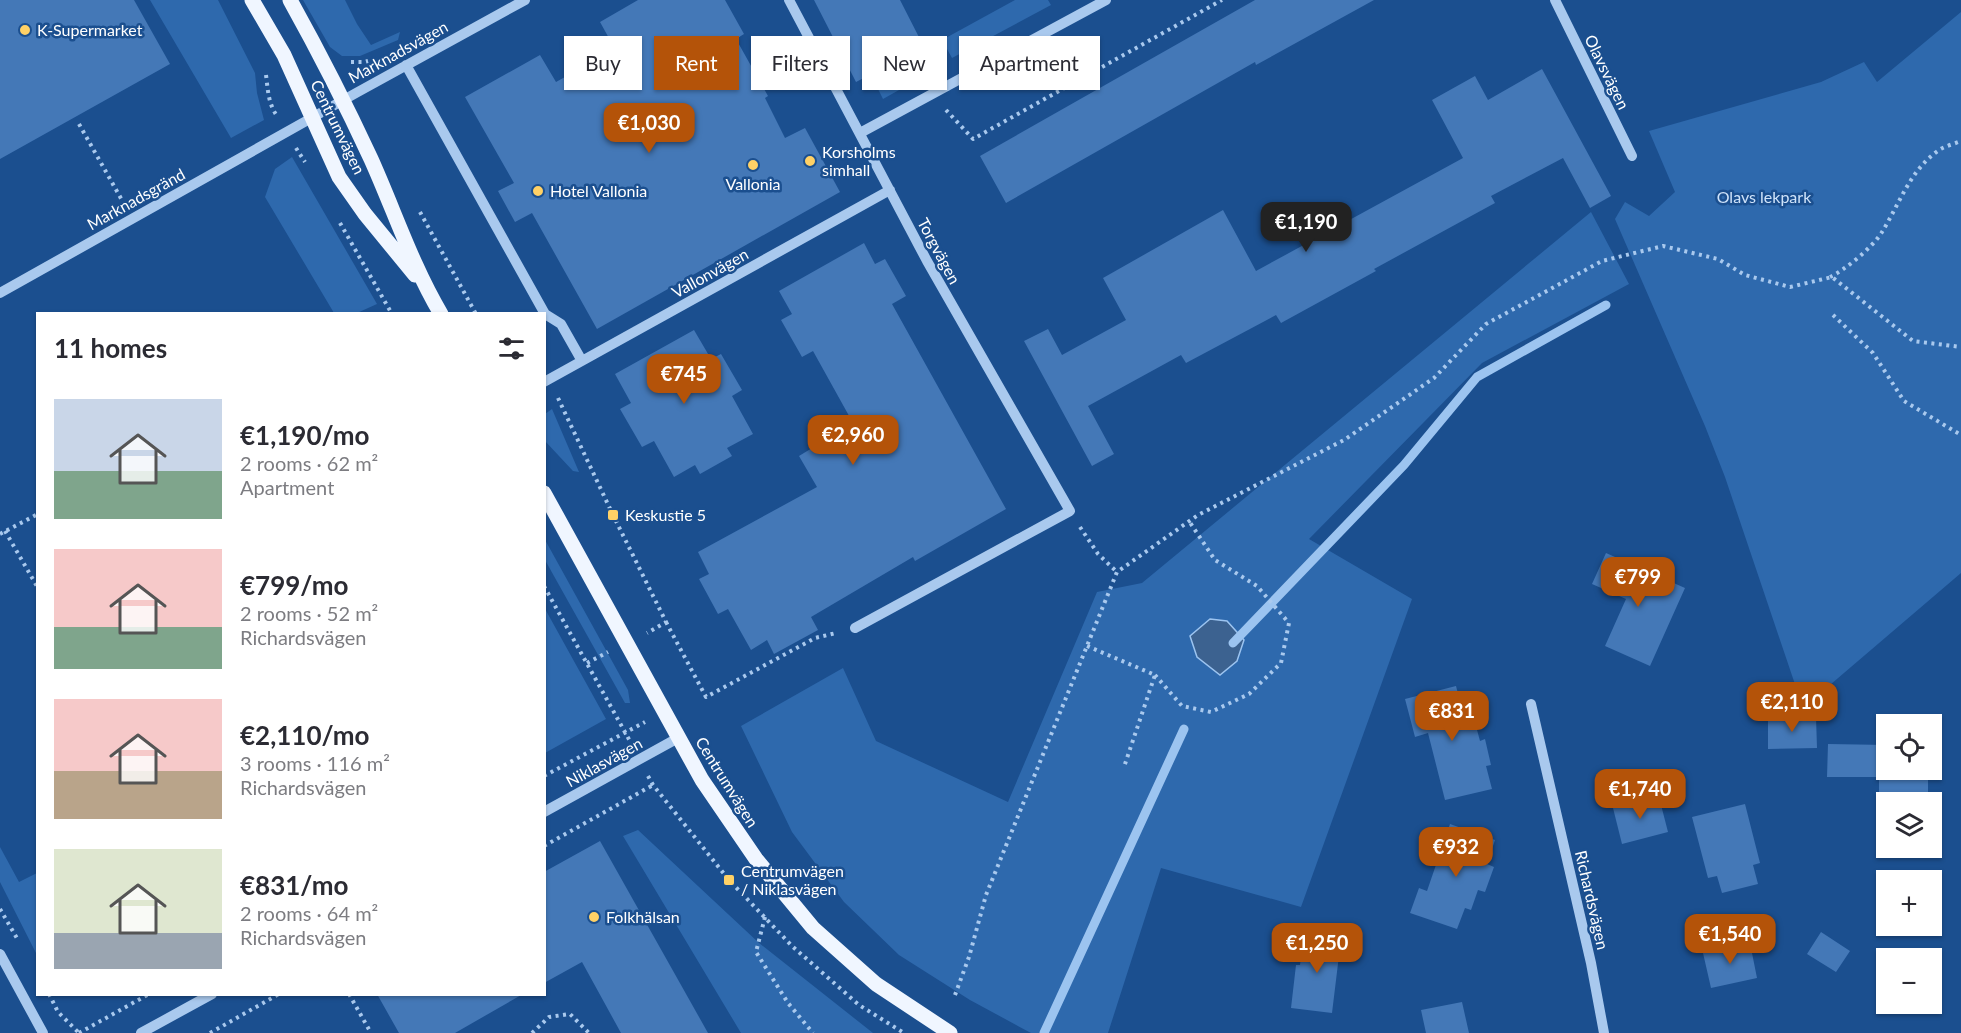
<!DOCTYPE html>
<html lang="en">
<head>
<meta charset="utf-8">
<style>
  body { margin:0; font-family:Lato,sans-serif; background:#f2f2f3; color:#2b2b33; height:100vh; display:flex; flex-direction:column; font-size:22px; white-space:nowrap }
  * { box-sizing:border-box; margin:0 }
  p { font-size:20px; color:#7c7c81 }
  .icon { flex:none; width:33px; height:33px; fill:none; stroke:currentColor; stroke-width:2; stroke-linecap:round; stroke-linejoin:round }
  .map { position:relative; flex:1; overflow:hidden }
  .details { position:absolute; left:36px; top:312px; width:510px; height:684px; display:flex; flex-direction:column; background:#fff; border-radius:0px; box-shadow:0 2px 4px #0004 }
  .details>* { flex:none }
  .top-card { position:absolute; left:564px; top:36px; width:570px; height:54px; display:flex; gap:12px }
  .fabs { position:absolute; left:1876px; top:714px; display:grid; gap:12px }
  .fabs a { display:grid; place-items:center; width:66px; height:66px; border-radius:0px; background:#fff; box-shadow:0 2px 4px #0004; font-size:30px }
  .price { position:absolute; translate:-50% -51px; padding:0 14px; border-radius:12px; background:#b45309; color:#fff; font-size:20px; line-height:39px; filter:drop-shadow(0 2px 3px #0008) }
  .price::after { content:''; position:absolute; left:50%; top:36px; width:18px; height:14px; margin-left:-9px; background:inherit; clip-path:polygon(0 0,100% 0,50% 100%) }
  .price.active { background:#222; color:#fff }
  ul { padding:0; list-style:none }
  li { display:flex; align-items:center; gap:18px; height:150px; padding:0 18px }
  li span { display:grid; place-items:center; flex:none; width:168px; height:120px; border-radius:0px; color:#555 }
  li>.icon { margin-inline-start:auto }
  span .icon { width:72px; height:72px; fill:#fffc; stroke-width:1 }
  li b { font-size:26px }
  h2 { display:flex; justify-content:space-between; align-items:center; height:72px; padding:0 18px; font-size:26px }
  .pill { padding:0 21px; border-radius:0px; background:#fff; box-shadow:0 2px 4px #0004; font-size:21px; line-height:54px }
  .pill.active { background:#b45309; color:#fff }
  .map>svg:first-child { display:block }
  .green { fill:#2e69ad }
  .water { fill:#3c6290; stroke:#9cc4f0; stroke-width:1.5 }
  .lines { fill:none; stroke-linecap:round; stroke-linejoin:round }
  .stream { stroke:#9cc4f0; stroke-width:9 }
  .building { fill:#4478b7 }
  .path { stroke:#a9c9ee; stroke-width:4; stroke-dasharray:3 4.5; stroke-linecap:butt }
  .minor { stroke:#a9c9ee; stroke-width:10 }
  .major { stroke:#f0f6ff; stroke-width:15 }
  .poi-dot { fill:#ffd166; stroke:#1b4f8f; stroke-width:2 }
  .labels { text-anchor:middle; stroke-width:5; stroke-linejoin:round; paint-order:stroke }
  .poi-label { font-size:16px; fill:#fff; stroke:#1b4f8f; text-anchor:start }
  .street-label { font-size:16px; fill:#fff; stroke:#1b4f8f }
  .park-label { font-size:16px; fill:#cfe3fa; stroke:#1b4f8f }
</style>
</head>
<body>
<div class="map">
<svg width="1961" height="1033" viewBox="0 0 1961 1033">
  <rect width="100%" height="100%" fill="#1b4f8f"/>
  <path class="green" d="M 150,0 L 218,0 L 255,73 L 257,93 L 264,120 L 231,138 Z
    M 303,0 L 345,0 L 357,24 L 371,45 L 400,32 L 398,40 L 360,56 L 342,56 L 330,47 Z
    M 1015,0 L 1048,0 L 1051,5 L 952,58 L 942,40 Z
    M 1961,12 L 1961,573 L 1803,708 L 1725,477 L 1705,426 L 1615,219 L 1625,202 L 1649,216 L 1675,192 L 1649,131 L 1821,82 L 1864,62 L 1877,82 Z
    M 929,47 L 940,67 L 883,99 L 873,79 Z
    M 292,157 L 377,304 L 357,313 L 334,313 L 265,197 L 275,169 Z
    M 1591,212 L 1629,284 L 1482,363 L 1309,539 L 1412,599 L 1301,907 L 1161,868 L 1108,1033 L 1031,1033 L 970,1000 L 899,955 L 844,902 L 792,832 L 741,726 L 843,668 L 876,741 L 1008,802 L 1097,592 L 1142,583 Z
    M 552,409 L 579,472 L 573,471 L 545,441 L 545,414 Z
    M 544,538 L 628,690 L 630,703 L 625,703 L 545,560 Z
    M 544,607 L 606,719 L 545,753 L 544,753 Z
    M 638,830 L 759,943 L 873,1033 L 741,1033 L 623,836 Z
    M 0,847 L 19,882 L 37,873 L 37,955 L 0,882 Z"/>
  <path class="water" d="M 1210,619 L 1227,621 L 1244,640 L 1237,661 L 1220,675 L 1197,657 L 1190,636 Z"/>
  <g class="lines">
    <path class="stream" d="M 1233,643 L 1404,465 L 1477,377 L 1606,305
      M 1044,1033 L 1184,729"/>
  </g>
  <path class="building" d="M 0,0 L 134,0 L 170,64 L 0,159 Z
    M 638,0 L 725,0 L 744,34 L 736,39 L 768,96 L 765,98 L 785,138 L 805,128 L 840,192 L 597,329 L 532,213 L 515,222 L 498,191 L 514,183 L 465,97 L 540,55 L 556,82 L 615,49 L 600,22 Z
    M 814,0 L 900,0 L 924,47 L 856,82 Z
    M 1255,0 L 1374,0 L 1256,65 L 1255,62 L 1006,203 L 980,156 Z
    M 1542,69 L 1611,196 L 1590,208 L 1563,158 L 1491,196 L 1495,203 L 1374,269 L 1376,271 L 1281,323 L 1276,315 L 1186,363 L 1181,355 L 1088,406 L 1114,454 L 1092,466 L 1024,341 L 1048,329 L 1062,355 L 1126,320 L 1103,278 L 1223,210 L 1256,271 L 1463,158 L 1432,100 L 1475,76 L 1488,100 Z
    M 864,243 L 875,264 L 885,259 L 906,296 L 892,304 L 1006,509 L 915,561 L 913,557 L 811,617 L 818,630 L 774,654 L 767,640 L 751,650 L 728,609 L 718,614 L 699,579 L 709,574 L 698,552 L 817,487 L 799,456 L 853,423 L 813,351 L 802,357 L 781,320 L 792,314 L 779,291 Z
    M 694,330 L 711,359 L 721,354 L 742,390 L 732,396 L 753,434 L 727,448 L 732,456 L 700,474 L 695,465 L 674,477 L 654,441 L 642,447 L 620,409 L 631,403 L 615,374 Z
    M 1606,553 L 1685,588 L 1650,666 L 1605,646 L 1626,599 L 1592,584 Z
    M 1456,686 L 1464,717 L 1473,715 L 1480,741 L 1485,739 L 1491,765 L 1486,766 L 1492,789 L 1445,800 L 1428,733 L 1415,737 L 1405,699 Z
    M 1768,717 L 1816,717 L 1817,748 L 1768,749 Z
    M 1828,744 L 1887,745 L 1887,770 L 1928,770 L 1928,794 L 1879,793 L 1879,777 L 1827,777 Z
    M 1659,797 L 1668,832 L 1622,844 L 1613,808 Z
    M 1745,804 L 1760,863 L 1753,865 L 1758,884 L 1722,893 L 1717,876 L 1708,878 L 1692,817 Z
    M 1450,824 L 1495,840 L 1487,864 L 1494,867 L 1485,892 L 1478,890 L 1471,910 L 1465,908 L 1457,929 L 1410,913 L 1419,888 L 1427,891 Z
    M 600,841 L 708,1033 L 621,1033 L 582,962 L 544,983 L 544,872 Z
    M 1821,932 L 1850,951 L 1836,972 L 1807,954 Z
    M 1304,934 L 1341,939 L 1332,1013 L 1291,1008 L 1296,965 L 1300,965 Z
    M 1750,943 L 1757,978 L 1711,988 L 1703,953 Z
    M 377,994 L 523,994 L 455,1033 L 399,1033 Z
    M 1462,1002 L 1469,1033 L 1426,1033 L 1421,1010 Z"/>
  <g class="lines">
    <path class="path" d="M 1054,50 L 1073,83
      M 351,62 L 364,62 L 368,61
      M 266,75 C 268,90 268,103 277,116
      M 946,110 L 973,139 L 1222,0
      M 79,124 L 123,202
      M 296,148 L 305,162
      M 420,212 L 476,314
      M 340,223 L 392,314
      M 1830,277 C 1845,270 1873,247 1882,232 C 1900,203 1910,170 1939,150 C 1945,146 1954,144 1961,141
      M 1833,315 L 1873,353 L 1904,401 L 1961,435
      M 558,398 L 613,515 L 666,622 L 647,633
      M 1080,527 L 1098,554 L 1117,572
      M 5,531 L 38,588
      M 0,534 L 38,514
      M 544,586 L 631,743
      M 666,622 L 706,697 L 815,638 L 836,633
      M 1087,646 L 1155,675 L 1124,767
      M 587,663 L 608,652
      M 1155,675 L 1182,706 L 1211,712 L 1249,694 L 1281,663 L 1289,623 L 1257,586 L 1215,560 L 1189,521
      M 544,776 L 645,722
      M 648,776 L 653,785 L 729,880 L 792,946 L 859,1005 L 904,1033
      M 544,846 L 653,785
      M 0,909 L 18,940
      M 765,917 L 756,952 L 788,1003 L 813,1033
      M 49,994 L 58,1012 L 79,1033
      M 349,994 L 371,1033
      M 955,995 L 969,957 L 986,895 L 1117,572 L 1198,515 L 1344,440 L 1434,378 L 1486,324 L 1602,261 L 1663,246 L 1718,259 L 1745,275 L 1790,287 L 1832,277 L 1913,341 L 1961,347
      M 79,1033 L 149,994
      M 210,1033 L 279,994
      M 532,1033 L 549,1017 L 570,1014 L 589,1033"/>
    <path class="minor" d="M 789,0 L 927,261 L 1070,511 L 855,628
      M 1555,0 L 1632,156
      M 406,65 L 545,314 L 561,324 L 582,361
      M 860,133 L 1106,0
      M 0,293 L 356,93 L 525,0
      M 544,382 L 890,190
      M 1531,704 L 1591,963 L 1604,1033
      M 544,812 L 678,738
      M 0,954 L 43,1033
      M 141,1033 L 212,994"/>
    <path class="major" d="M 252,0 L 284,55 L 339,177 L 365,214 L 415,275
      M 290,0 C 319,52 346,105 371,159 C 394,210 412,265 441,314
      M 544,493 L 702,780 L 756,859 L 813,928 L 876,984 L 950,1033"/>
  </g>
  <g class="poi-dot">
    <circle cx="25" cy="30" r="6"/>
    <circle cx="810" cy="161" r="6"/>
    <circle cx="753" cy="165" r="6"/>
    <circle cx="538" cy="191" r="6"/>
    <rect x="607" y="509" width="12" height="12" rx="3"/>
    <rect x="723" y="874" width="12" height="12" rx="3"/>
    <circle cx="594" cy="917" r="6"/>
  </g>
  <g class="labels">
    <g class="poi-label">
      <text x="37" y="36">K-Supermarket</text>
      <text x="822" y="158">Korsholms<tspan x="822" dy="18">simhall</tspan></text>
      <text x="753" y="190" text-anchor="middle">Vallonia</text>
      <text x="550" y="197">Hotel Vallonia</text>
      <text x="625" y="521">Keskustie 5</text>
      <text x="741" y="877">Centrumvägen<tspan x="741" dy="18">/ Niklasvägen</tspan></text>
      <text x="606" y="923">Folkhälsan</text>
    </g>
    <g class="street-label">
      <text transform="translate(398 52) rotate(-29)" y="6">Marknadsvägen</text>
      <text transform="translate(1607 72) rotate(64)" y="6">Olavsvägen</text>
      <text transform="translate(338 127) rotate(64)" y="6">Centrumvägen</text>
      <text transform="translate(136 199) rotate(-29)" y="6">Marknadsgränd</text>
      <text transform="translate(939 251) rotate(62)" y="6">Torgvägen</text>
      <text transform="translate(710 273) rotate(-29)" y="6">Vallonvägen</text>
      <text transform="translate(604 762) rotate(-29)" y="6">Niklasvägen</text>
      <text transform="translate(727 782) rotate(58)" y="6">Centrumvägen</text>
      <text transform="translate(1592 900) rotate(77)" y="6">Richardsvägen</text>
    </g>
    <g class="park-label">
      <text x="1764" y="203">Olavs lekpark</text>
    </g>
  </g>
</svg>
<div class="fabs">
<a><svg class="icon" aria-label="locate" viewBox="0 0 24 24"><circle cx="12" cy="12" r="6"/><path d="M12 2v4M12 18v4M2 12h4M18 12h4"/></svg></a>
<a><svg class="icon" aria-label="layers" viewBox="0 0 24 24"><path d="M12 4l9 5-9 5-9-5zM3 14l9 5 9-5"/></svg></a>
<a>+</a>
<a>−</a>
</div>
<b class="price" style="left:649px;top:154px">€1,030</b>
<b class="price active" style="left:1306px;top:253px">€1,190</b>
<b class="price" style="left:684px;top:405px">€745</b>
<b class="price" style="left:853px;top:466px">€2,960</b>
<b class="price" style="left:1638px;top:608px">€799</b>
<b class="price" style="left:1792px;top:733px">€2,110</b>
<b class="price" style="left:1452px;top:742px">€831</b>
<b class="price" style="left:1640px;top:820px">€1,740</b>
<b class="price" style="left:1456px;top:878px">€932</b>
<b class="price" style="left:1730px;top:965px">€1,540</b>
<b class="price" style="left:1317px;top:974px">€1,250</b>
<div class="top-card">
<a class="pill">Buy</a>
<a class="pill active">Rent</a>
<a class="pill">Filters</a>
<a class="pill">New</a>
<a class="pill">Apartment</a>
</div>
<section class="details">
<h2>11 homes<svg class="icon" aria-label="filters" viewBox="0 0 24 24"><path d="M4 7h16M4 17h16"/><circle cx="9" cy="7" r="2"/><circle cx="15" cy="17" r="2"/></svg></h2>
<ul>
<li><span style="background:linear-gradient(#c9d6e8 60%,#7fa58c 0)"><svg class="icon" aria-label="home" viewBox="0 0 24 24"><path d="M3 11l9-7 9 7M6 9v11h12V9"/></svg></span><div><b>€1,190/mo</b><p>2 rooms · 62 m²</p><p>Apartment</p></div></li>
<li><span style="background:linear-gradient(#f6c9c9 65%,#7fa58c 0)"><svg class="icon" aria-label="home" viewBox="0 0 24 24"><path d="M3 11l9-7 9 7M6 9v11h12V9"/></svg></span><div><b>€799/mo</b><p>2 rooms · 52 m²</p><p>Richardsvägen</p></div></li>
<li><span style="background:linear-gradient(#f6c9c9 60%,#b9a48a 0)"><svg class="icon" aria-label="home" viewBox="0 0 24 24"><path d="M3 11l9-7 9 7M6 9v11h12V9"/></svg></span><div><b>€2,110/mo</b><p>3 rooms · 116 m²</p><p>Richardsvägen</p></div></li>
<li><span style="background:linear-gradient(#dfe7d0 70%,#9aa5b1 0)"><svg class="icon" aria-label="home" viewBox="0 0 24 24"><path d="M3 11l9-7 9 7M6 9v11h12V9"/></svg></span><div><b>€831/mo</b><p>2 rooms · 64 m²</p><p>Richardsvägen</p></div></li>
</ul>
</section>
</div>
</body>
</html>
